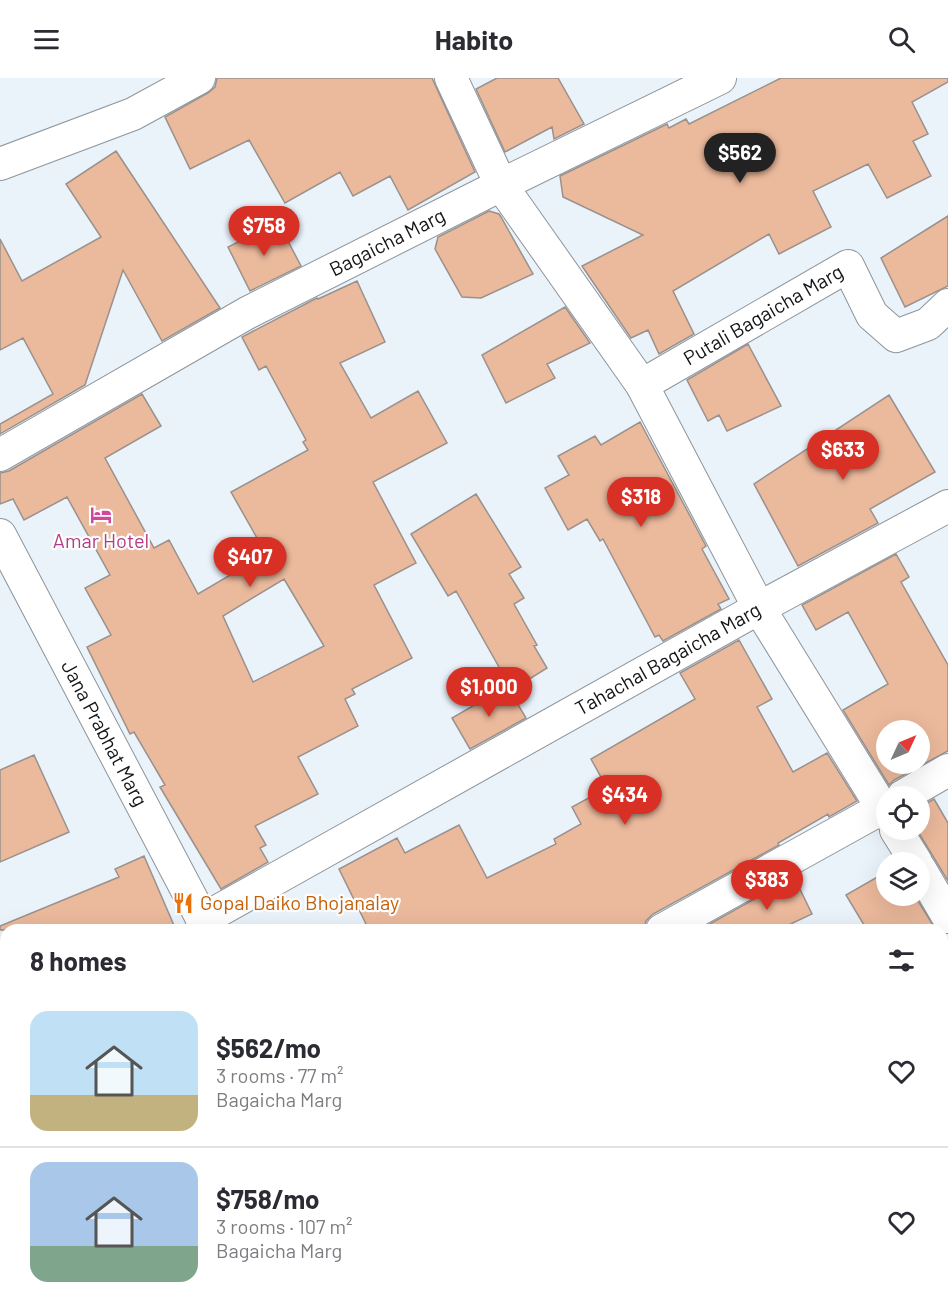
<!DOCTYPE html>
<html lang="en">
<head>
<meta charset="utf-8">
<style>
  body { margin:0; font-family:Barlow,sans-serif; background:#f7f7f7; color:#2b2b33; height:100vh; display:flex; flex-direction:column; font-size:22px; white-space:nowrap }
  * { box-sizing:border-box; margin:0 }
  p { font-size:20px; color:#7c7c81 }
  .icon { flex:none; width:33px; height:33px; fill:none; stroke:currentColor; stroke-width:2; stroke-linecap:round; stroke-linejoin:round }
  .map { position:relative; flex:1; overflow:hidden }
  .panel { position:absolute; left:0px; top:846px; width:948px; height:384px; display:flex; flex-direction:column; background:#fff; border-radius:18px 18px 0 0; box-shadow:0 6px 24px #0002 }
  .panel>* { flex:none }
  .needle { width:39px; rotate:46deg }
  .controls { position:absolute; left:876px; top:642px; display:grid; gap:12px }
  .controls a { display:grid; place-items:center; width:54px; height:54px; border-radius:50%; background:#fff; box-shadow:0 6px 24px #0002; font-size:30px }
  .price { position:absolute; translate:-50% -51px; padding:0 14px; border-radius:21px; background:#d93025; color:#fff; font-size:20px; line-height:39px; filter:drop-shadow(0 2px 3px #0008) }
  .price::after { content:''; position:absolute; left:50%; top:36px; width:18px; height:14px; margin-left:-9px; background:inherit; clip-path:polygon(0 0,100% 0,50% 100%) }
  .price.on { background:#222; color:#fff }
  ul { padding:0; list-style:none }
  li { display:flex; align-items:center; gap:18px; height:150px; padding:0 30px }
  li+li { border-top:2px solid #e1e1e2 }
  li span { display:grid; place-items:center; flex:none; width:168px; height:120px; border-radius:18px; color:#555 }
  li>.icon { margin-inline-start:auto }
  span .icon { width:72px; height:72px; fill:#fffc; stroke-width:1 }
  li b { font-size:26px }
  h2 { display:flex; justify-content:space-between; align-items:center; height:72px; padding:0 30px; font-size:26px }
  header { display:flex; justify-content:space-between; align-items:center; height:78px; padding:0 30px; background:#fff; font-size:27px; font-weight:700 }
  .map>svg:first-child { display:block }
  .building { fill:#ebb99c; stroke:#9a918c; stroke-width:1.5; fill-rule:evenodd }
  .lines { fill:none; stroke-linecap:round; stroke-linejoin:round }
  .service-casing { stroke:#8d959c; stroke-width:20 }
  .minor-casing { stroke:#8d959c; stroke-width:34 }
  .service { stroke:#fff; stroke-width:16 }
  .minor { stroke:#fff; stroke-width:32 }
  .labels { text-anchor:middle; stroke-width:4.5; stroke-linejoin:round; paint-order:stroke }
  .street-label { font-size:20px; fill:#121417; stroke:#fefefe }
  .hotel-label { font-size:20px; fill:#b23c85; stroke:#fefefe }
  .food-label { font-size:20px; fill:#c56008; stroke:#fefefe; text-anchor:start }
</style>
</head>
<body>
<header><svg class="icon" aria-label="menu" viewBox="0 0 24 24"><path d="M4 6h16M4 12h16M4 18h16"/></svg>Habito<svg class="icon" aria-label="search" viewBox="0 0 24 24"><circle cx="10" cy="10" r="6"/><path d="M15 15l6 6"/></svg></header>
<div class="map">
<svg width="948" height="1230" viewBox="0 0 948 1230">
  <rect width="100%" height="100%" fill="#eaf2fa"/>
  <path class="building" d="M 217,0 L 432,0 L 475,94 L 408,132 L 390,98 L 353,118 L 340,94 L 285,125 L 249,62 L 190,91 L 165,39 L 208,15 L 215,9 Z
    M 497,0 L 558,0 L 584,46 L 554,61 L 552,49 L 505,74 L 476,11 Z
    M 781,0 L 948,0 L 948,4 L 912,24 L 928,56 L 913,63 L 931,98 L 887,120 L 868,86 L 813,113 L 831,149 L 779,176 L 769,156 L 673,213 L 694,256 L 659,276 L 648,252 L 631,260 L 582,188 L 643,157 L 563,119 L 560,98 L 667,46 L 669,50 L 686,41 L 689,46 Z
    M 116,73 L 220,230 L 162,263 L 123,192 L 85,307 L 0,356 L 0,346 L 53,316 L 23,260 L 0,272 L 0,161 L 22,203 L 101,159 L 66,106 Z
    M 489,133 L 499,136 L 501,139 L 533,196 L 481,220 L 462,219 L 435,171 L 438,159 Z
    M 948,138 L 948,208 L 905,229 L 881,180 Z
    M 278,144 L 301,188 L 250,213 L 228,169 Z
    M 357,203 L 385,264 L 340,285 L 371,340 L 418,313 L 447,365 L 373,404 L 416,485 L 374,507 L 412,580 L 352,611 L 355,616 L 345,621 L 358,648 L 298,679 L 318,716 L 255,748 L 266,767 L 260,770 L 268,784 L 221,811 L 160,709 L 165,707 L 134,654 L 130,656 L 87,569 L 111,557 L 85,510 L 110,497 L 67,419 L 24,442 L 13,421 L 0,426 L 0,395 L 9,393 L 142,316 L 161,348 L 105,380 L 154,470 L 169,462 L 198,516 L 266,476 L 231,414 L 308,372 L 303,364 L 306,362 L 266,288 L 259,292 L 242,259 L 317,220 L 318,221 ZM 284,501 L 324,568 L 253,604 L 223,538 Z
    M 565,229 L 590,265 L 547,286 L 555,300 L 506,325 L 482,277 Z
    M 748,266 L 781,328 L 727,353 L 719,337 L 708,343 L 687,302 Z
    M 889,317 L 935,394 L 870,431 L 878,445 L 798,488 L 754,406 Z
    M 640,344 L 706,468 L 702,471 L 729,521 L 718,526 L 721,531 L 663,563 L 659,557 L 655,559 L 603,461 L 600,463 L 587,441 L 568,452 L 545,410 L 569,397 L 558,378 L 595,358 L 601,367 Z
    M 476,416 L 521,489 L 509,496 L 524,520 L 514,526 L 537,567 L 534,568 L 547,590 L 512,612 L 456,513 L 448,518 L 411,456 Z
    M 896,476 L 909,499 L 901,504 L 948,587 L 948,673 L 894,702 L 889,707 L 843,632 L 888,606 L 848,534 L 816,552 L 802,527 ZM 886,652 L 920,652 L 920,686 L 886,686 Z
    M 739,562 L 772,621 L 757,629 L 793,694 L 827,675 L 857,723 L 829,739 L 828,736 L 778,765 L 779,767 L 653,836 L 646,843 L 644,852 L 369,852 L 339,791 L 397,760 L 405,775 L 459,747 L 487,800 L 556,766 L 554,761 L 581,746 L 572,729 L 607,710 L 591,681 L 695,621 L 680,595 Z
    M 507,608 L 526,640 L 470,671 L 452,640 Z
    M 34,677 L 69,754 L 0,784 L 0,692 Z
    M 934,721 L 948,745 L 948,803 L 917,752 L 920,752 L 920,729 Z
    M 144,778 L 176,852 L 0,852 L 0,848 L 119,799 L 115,791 Z
    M 886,794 L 886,818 L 915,818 L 936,852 L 867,852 L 846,817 Z
    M 794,799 L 812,836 L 778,852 L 699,852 Z"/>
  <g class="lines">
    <defs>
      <path id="service" d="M 0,1141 L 6,1138
        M 0,1223 L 2,1230"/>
      <g id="minor">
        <path d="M 451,0 L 501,107 L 642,307 L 759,530 L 886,736"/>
        <path d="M 0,86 L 133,36 L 199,0"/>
        <path id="s1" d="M 642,307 L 848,188 L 872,237 L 896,258 L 928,246 L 948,227"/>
        <path id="s2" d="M 0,377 L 247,235 L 501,107 L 720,0"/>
        <path id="s3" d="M 0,457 L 208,852"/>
        <path d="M 903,718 L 948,692"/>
        <path d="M 896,752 L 916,784"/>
        <path d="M 920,791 L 948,839"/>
        <path id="s4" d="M 202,842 L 759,530 L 948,428"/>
        <path d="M 662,852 L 886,728"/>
        <path d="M 942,948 L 948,945"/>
        <path d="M 437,1230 L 447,1224"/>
      </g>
    </defs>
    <use href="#service" class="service-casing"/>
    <use href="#minor" class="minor-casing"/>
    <use href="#service" class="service"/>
    <use href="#minor" class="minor"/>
  </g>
  <defs>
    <symbol id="hotel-bare" viewBox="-9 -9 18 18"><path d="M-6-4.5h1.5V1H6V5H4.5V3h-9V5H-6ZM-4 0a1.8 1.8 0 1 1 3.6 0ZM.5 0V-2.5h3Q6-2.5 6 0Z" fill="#d1479c" stroke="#fefefe" stroke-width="2.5" paint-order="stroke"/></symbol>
    <symbol id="restaurant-bare" viewBox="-9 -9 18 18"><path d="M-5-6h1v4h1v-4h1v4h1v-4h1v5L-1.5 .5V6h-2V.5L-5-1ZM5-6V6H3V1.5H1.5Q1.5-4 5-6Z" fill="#e8710a" stroke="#fefefe" stroke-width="2.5" paint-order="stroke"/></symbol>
  </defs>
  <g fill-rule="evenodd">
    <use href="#hotel-bare" x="86" y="422" width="30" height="30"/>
    <use href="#restaurant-bare" x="168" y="810" width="30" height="30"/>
  </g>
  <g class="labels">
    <g class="street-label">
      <text dy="7" stroke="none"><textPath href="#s2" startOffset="442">Bagaicha Marg</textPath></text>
      <text dy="7" stroke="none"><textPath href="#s1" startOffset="140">Putali Bagaicha Marg</textPath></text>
      <text dy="7" stroke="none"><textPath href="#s4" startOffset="534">Tahachal Bagaicha Marg</textPath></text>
      <text dy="7" stroke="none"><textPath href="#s3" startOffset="224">Jana Prabhat Marg</textPath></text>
    </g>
    <g class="hotel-label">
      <text x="101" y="470">Amar Hotel</text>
    </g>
    <g class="food-label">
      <text x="200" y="832">Gopal Daiko Bhojanalay</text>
    </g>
  </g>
</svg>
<div class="controls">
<a><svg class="needle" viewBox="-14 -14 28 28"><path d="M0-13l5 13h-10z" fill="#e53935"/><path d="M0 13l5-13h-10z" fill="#7c7c81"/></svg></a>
<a><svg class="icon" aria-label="locate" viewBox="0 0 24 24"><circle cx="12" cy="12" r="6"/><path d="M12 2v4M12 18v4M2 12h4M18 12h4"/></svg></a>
<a><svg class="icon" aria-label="layers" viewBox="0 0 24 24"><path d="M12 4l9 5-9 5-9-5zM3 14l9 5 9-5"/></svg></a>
</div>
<b class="price on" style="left:740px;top:106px">$562</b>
<b class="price" style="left:264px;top:179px">$758</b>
<b class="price" style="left:843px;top:403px">$633</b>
<b class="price" style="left:641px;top:450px">$318</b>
<b class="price" style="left:250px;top:510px">$407</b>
<b class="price" style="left:489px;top:640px">$1,000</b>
<b class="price" style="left:625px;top:748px">$434</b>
<b class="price" style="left:767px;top:833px">$383</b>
<section class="panel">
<h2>8 homes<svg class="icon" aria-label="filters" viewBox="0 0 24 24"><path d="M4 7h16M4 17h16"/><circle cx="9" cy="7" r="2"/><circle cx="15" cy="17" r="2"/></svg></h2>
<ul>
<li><span style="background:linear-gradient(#bfe0f5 70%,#c2b280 0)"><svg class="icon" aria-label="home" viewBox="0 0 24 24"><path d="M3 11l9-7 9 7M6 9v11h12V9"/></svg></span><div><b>$562/mo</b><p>3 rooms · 77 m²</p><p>Bagaicha Marg</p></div><svg class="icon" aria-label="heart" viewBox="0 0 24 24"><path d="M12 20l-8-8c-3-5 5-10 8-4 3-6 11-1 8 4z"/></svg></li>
<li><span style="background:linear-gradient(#a9c7e8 70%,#7fa58c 0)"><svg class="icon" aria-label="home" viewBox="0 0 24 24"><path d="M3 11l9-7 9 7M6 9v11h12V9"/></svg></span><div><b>$758/mo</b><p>3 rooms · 107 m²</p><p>Bagaicha Marg</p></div><svg class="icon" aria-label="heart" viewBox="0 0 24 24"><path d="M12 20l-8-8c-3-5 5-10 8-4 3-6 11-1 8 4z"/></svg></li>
</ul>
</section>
</div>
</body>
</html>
